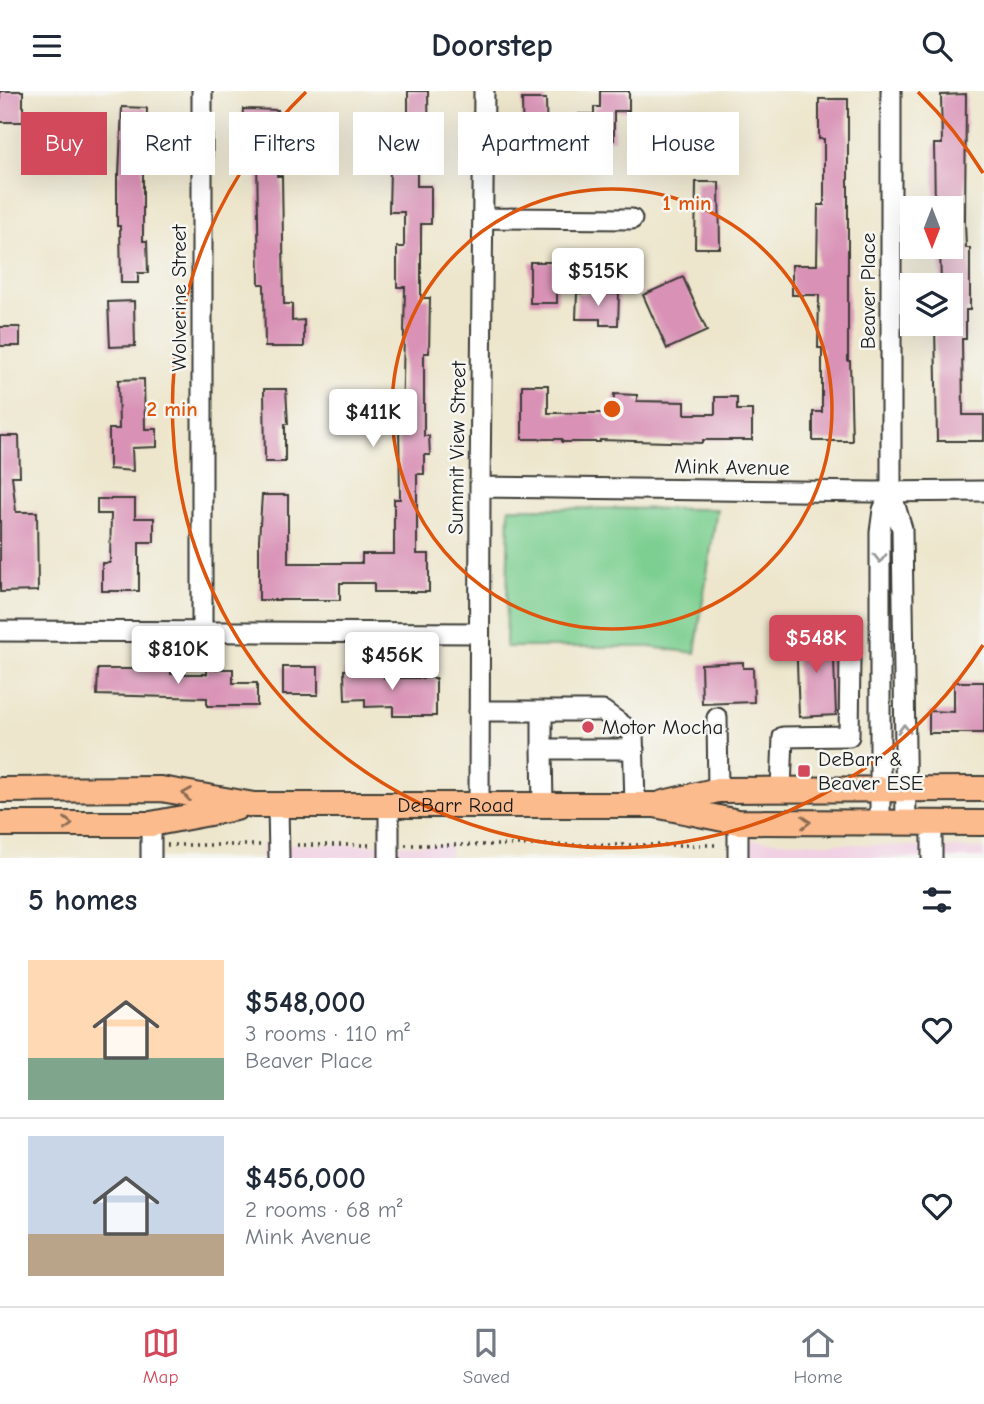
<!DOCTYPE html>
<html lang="en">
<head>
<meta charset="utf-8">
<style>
  body { margin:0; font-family:"Comic Neue",sans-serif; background:#f2f2f3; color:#1f2937; height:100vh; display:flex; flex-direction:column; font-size:26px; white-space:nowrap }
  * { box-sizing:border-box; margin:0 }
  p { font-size:23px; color:#747a83 }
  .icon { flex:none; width:38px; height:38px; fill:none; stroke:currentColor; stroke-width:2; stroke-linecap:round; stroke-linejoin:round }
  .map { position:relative; height:767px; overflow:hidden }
  .side { display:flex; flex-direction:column; background:#fff; flex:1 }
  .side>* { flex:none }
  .hud { position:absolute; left:21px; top:21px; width:943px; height:63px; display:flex; gap:14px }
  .needle { width:46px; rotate:180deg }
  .controls { position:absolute; left:900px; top:105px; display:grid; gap:14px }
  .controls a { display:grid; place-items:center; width:63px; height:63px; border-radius:0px; background:#fff; box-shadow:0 7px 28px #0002; font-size:35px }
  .price { position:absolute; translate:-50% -60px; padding:0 16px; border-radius:7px; background:#fff; color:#222; font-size:23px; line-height:46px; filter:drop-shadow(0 2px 4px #0008) }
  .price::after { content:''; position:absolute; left:50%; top:42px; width:21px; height:16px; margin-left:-10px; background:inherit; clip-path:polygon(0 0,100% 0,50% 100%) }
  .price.current { background:#d1495b; color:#fff }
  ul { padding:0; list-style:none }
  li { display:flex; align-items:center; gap:21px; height:175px; padding:0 28px }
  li+li { border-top:2px solid #e0e1e3 }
  li span { display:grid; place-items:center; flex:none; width:196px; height:140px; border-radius:0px; color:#555 }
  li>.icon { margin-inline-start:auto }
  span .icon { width:84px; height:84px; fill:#fffc; stroke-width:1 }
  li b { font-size:30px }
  h2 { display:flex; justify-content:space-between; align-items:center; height:84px; padding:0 28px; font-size:30px }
  .chip { padding:0 24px; border-radius:0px; background:#fff; box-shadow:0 7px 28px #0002; font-size:24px; line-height:63px }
  .chip.current { background:#d1495b; color:#fff }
  header { display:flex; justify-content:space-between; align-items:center; height:91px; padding:0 28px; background:#fff; font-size:32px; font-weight:600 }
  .tabs { display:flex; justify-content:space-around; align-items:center; height:98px; border-top:2px solid #e0e1e3; background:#fff; font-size:19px; color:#747a83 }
  .tabs a { display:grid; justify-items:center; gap:4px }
  .tabs .current { color:#d1495b }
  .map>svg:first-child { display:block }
  .built { fill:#f1d0e4 }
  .green { fill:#7dcf91; stroke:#4c7656; stroke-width:2 }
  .building { fill:#d992b6 }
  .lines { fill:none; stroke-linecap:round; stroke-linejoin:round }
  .minor-casing { stroke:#3b3a36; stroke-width:23 }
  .major-casing { stroke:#3b3a36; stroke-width:28 }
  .path { stroke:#3b3a36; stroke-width:3.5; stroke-dasharray:2 5; stroke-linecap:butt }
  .minor { stroke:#fff; stroke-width:19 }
  .major { stroke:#fbbb8c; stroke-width:24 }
  .oneway { stroke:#999 }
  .oneway2 { stroke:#8c6c54 }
  .ring { fill:none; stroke:#de560d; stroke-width:3.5 }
  .poi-dot { fill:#d1495b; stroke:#f6f6f2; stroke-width:2.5 }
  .labels { text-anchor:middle; stroke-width:5; stroke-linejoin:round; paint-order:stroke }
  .street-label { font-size:21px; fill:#1c1c1c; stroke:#f6f6f2 }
  .poi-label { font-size:21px; fill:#1c1c1c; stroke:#f6f6f2; text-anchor:start }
  .centre { fill:#de560d; stroke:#f6f6f2; stroke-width:3.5 }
  .ring-label { font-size:21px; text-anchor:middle; font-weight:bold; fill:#de560d; stroke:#f6f6f2; stroke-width:5; stroke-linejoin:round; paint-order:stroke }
</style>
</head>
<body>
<header><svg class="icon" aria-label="menu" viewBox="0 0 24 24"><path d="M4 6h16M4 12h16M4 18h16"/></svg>Doorstep<svg class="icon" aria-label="search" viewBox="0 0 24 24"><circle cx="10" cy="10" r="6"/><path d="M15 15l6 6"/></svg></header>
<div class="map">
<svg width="984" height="767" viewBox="0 0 984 767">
  <rect width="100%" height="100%" fill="#f6f6f2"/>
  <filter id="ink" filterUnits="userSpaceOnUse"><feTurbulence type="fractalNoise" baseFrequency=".0143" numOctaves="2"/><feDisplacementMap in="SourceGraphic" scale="14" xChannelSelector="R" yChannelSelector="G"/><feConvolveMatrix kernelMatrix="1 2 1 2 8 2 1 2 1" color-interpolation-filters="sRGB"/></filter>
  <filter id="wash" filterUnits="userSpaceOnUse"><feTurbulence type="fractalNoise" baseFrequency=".00686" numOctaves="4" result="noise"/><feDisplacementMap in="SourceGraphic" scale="28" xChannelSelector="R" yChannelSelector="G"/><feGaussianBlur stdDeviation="1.57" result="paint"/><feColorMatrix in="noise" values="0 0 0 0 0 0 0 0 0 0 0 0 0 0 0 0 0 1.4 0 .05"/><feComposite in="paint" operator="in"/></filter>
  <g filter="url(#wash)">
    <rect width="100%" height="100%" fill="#ede6cc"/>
    <path class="built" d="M 750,749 L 984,758 L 984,767 L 751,767 Z
      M 261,753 L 450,754 L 450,767 L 261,767 Z"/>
    <path class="green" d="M 509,417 L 717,418 L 695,562 L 649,556 L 506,556 Z"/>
    <g id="blocks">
      <path class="building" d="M 0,0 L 23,0 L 23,31 L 0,31 Z
        M 408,0 L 428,0 L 429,65 L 408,65 Z
        M 600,0 L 629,0 L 629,20 L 614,20 L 614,49 L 579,49 L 579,23 L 594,23 L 594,16 L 600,16 Z
        M 966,3 L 965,131 L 966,157 L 970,157 L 970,219 L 966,219 L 966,248 L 962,248 L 963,324 L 984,324 L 984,350 L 937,350 L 935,233 L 950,233 L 950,194 L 941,194 L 940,158 L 950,158 L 950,117 L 935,117 L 934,53 L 942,53 L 941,4 Z
        M 522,8 L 546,8 L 547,57 L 523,58 Z
        M 819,8 L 848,8 L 848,270 L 850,270 L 852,350 L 813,350 L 813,321 L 822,321 L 822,257 L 818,257 L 819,204 L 792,204 L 792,174 L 817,174 L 818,114 L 824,114 L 824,48 L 819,48 Z
        M 122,16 L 147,17 L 146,66 L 143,66 L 143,150 L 147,150 L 148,182 L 138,182 L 138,192 L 121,192 L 120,135 L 117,135 L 117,84 L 119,84 Z
        M 243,18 L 278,19 L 277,85 L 282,85 L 284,213 L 292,213 L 292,230 L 304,229 L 304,256 L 265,256 L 264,193 L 259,193 L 257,66 L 249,66 L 250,38 L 242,37 Z
        M 681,22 L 705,54 L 683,71 L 659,38 Z
        M 390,77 L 417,78 L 417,95 L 431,95 L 431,133 L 421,133 L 421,207 L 430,207 L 429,262 L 424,262 L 424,345 L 429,345 L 430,364 L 424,364 L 424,383 L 417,383 L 417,463 L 429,463 L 429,501 L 374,501 L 374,492 L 340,492 L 340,509 L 259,509 L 259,449 L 262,404 L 288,404 L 288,472 L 362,472 L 362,463 L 394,463 L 394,408 L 400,408 L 399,332 L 402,332 L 405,196 L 397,196 L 397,156 L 404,156 L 404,121 L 389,121 Z
        M 696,91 L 719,91 L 720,157 L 695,157 Z
        M 530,171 L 557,171 L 557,212 L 530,212 Z
        M 683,186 L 707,240 L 667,258 L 643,204 Z
        M 577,202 L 619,203 L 618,234 L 600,234 L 600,228 L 576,228 Z
        M 134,210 L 135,255 L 110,256 L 108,211 Z
        M 0,236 L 20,236 L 20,255 L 0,255 Z
        M 144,288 L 145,338 L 157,338 L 157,356 L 132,357 L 133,380 L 109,378 L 109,338 L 119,338 L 118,289 Z
        M 522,294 L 548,294 L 548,322 L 613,322 L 614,303 L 637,304 L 637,310 L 685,311 L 685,323 L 715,323 L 715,306 L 737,306 L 737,319 L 752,319 L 752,349 L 703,349 L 703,352 L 600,349 L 600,351 L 562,351 L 562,348 L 522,348 Z
        M 264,298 L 286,298 L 288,333 L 285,333 L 285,371 L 265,371 Z
        M 0,345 L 19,345 L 20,385 L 12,385 L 16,421 L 37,421 L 38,500 L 0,501 Z
        M 97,408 L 135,408 L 135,427 L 154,427 L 154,451 L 139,451 L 139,500 L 102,500 L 102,472 L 110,472 L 111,423 L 97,423 Z
        M 833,543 L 836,624 L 799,626 L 796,544 Z
        M 743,571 L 743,577 L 753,577 L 754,611 L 702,613 L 701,573 Z
        M 147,576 L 171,576 L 171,583 L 207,583 L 207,578 L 233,578 L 233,592 L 257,592 L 257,615 L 207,615 L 207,607 L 97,604 L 98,578 L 147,578 Z
        M 283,576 L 318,576 L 318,604 L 283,604 Z
        M 384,577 L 384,587 L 436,587 L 436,625 L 393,625 L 393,615 L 365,616 L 365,608 L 345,609 L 344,579 Z
        M 954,591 L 984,591 L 984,642 L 929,642 L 929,620 L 954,621 Z"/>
    </g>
  </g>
  <g filter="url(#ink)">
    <use href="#blocks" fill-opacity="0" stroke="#3b3a36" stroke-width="2"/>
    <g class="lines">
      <defs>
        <path id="minor" d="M 202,0 L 202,541
          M 891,0 L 891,401 L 902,438 L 906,731
          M 483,127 L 632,128
          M 480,396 L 874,401 L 984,400
          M 0,540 L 479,542
          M 479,620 L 603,620 L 633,642 L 635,714
          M 717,627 L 718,699
          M 542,658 L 542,620
          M 781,699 L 783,646 L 849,645 L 850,568
          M 278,714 L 279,767
          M 389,714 L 389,767
          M 479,714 L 480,396 L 484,0
          M 543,714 L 542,658 L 634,658
          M 738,731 L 738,767
          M 880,731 L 880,441 L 883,419 L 891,401
          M 151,767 L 151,733
          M 932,767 L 932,731"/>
        <g id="major">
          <path id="s1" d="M 0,699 L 161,698 L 254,714 L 655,714 L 738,731 L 984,732"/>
          <path d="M 663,712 L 718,699 L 984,698"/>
          <path d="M 0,733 L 151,733 L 236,717"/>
        </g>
      </defs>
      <use href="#minor" class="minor-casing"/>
      <use href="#major" class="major-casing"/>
      <path class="path" d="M 167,754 L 261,754
        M 297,754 L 373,754
        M 405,754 L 719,754"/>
      <use href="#minor" class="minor"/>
      <use href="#major" class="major"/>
    </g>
    <defs><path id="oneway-chevron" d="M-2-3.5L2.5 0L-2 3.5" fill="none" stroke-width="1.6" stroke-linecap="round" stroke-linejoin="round" transform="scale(1.75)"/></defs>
    <g class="oneway">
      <use href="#oneway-chevron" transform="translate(880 467) rotate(90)"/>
      <use href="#oneway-chevron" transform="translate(904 638) rotate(-91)"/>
    </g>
    <g class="oneway2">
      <use href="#oneway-chevron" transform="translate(187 703) rotate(-171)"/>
      <use href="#oneway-chevron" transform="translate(806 731)"/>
      <use href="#oneway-chevron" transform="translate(68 733)"/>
    </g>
  </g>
  <g class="ring">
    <circle cx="612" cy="318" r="220"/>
    <path d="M983 554A440 440 0 1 1 306 1M918 1A440 440 0 0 1 983 82"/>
  </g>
  <g class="poi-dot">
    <circle cx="588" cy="636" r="7"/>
    <rect x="797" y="673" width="14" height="14" rx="3.5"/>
  </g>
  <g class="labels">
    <g class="street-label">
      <text transform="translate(868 200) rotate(-90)" y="7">Beaver Place</text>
      <text transform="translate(179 207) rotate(-90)" y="7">Wolverine Street</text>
      <text transform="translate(457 357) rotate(-89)" y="7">Summit View Street</text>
      <text transform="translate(732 376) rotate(1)" y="7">Mink Avenue</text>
      <text dy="7" stroke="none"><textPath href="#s1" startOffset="457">DeBarr Road</textPath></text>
    </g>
    <g class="poi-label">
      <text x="602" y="643">Motor Mocha</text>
      <text x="818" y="675">DeBarr &amp;<tspan x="818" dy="24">Beaver ESE</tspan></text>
    </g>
  </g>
  <circle cx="612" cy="318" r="10" class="centre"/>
  <g class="ring-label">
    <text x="687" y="119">1 min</text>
    <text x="172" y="325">2 min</text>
  </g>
</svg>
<div class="controls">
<a><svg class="needle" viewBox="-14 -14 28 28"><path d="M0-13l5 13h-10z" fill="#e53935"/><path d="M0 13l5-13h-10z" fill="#747a83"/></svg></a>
<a><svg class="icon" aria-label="layers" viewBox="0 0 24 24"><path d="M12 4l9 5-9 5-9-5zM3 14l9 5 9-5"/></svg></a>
</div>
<b class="price" style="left:598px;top:217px">$515K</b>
<b class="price" style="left:373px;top:358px">$411K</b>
<b class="price current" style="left:816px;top:584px">$548K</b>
<b class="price" style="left:178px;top:595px">$810K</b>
<b class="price" style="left:392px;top:601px">$456K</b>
<div class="hud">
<a class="chip current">Buy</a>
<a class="chip">Rent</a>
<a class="chip">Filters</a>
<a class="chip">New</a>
<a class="chip">Apartment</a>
<a class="chip">House</a>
</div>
</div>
<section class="side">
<h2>5 homes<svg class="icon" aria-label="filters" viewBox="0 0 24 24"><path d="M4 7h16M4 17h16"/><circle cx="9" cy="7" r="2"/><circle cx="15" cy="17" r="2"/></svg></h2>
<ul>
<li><span style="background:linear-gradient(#ffd9b3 70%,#7fa58c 0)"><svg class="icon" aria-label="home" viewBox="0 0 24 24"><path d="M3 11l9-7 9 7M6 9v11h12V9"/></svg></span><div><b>$548,000</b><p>3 rooms · 110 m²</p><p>Beaver Place</p></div><svg class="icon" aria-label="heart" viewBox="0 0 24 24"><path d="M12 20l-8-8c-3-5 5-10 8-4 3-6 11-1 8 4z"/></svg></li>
<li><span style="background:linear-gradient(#c9d6e8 70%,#b9a48a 0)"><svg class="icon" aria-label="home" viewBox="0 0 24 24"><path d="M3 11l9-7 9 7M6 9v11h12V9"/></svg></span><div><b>$456,000</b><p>2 rooms · 68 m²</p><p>Mink Avenue</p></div><svg class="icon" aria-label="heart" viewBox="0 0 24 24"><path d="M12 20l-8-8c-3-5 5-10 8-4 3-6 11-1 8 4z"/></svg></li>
</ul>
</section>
<nav class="tabs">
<a class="current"><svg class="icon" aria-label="map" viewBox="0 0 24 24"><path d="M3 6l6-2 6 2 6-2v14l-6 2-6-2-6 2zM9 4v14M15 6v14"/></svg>Map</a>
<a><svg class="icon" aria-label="saved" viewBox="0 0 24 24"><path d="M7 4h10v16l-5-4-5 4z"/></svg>Saved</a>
<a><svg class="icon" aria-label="home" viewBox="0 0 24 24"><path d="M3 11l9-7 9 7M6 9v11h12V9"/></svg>Home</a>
</nav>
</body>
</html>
